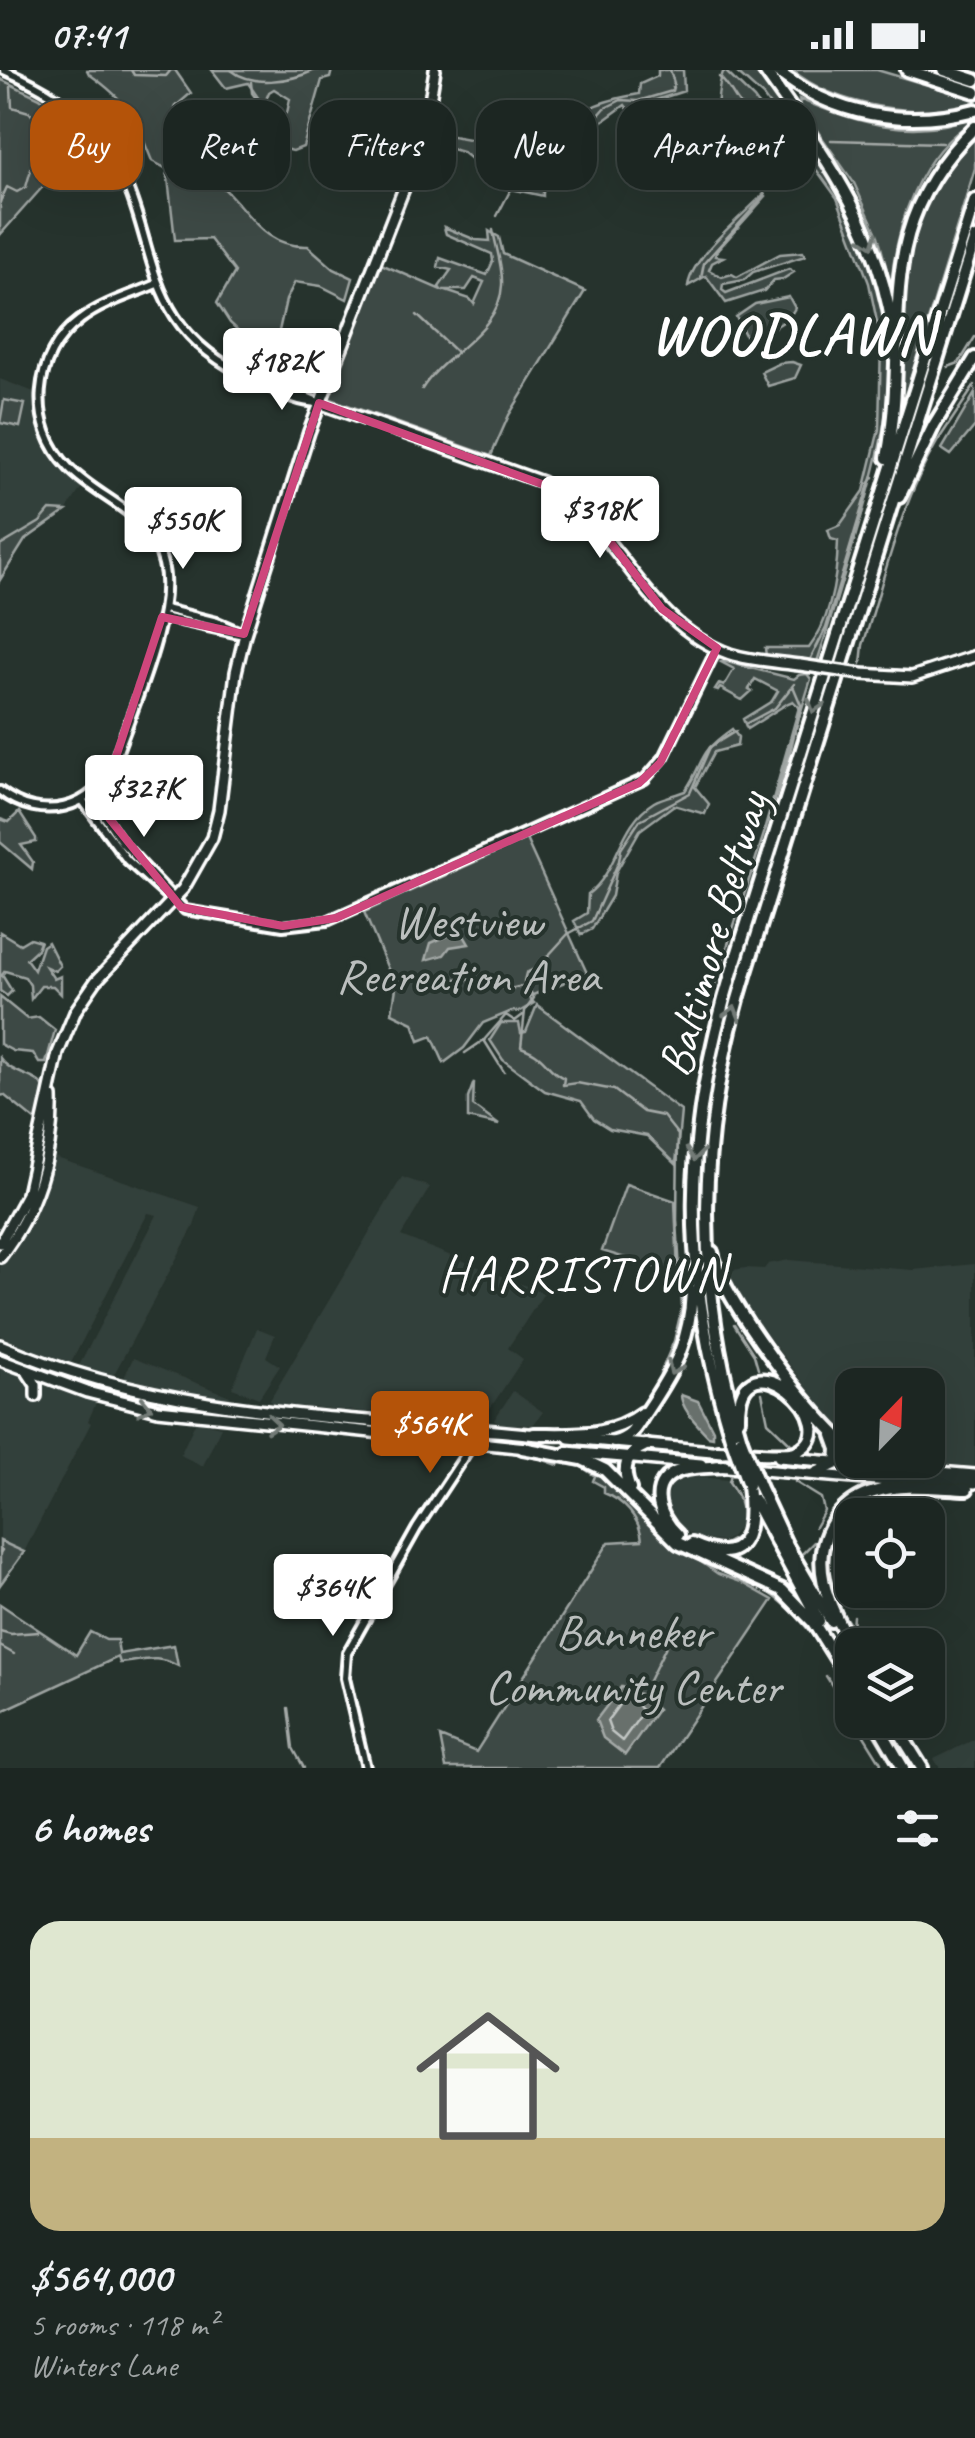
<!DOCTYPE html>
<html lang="en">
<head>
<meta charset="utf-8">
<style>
  body { margin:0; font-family:Caveat,sans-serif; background:#29322f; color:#f1f3f6; height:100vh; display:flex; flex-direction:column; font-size:38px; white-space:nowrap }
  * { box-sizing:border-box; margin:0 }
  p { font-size:32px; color:#a0a5a5 }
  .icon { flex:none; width:55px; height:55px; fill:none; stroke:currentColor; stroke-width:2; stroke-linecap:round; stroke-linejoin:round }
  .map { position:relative; height:1698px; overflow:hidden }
  .panel { display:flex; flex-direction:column; background:#1c2622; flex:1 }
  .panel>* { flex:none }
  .banner { position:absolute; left:30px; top:30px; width:915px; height:90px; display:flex; gap:20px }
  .needle { width:65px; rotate:23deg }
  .tools { position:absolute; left:835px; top:1298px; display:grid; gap:20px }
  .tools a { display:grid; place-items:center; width:110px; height:110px; border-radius:20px; background:#1c2622; box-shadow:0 10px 40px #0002,0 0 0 2px #3a4340; font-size:50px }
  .price { position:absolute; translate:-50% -85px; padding:0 22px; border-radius:10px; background:#fff; color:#222; font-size:32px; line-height:65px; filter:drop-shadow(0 2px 5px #0008) }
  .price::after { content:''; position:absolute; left:50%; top:60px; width:30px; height:22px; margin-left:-15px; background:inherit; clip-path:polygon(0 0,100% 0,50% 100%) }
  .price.active { background:#b45309; color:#fff }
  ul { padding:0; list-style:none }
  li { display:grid; align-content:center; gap:20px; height:530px; padding:0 30px }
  li span { display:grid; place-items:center; height:310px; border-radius:30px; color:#555 }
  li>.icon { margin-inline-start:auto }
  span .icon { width:180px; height:180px; fill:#fffc; stroke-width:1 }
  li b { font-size:42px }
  h2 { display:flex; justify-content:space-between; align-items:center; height:120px; padding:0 30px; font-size:42px }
  .pill { padding:0 35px; border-radius:30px; background:#1c2622; box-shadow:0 10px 40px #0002,0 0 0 2px #3a4340; font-size:35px; line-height:90px }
  .pill.active { background:#b45309; color:#fff }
  .status { display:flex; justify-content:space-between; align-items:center; height:70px; padding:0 50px; background:#1c2622; direction:ltr }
  .status svg { height:28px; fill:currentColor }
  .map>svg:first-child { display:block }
  .built { fill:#333f3a }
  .green { fill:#3e4944; stroke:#9ea4a2; stroke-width:2.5; fill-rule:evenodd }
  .water { fill:#67706c; stroke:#a4a9a7; stroke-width:2.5 }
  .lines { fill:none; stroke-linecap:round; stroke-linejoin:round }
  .shore { stroke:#c2c6c4; stroke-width:2.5 }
  .stream { stroke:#a4a9a7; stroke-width:2.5 }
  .minor-casing { stroke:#fff; stroke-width:14 }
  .major-casing { stroke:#fff; stroke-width:16 }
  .highway-casing { stroke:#fff; stroke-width:18 }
  .minor { stroke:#26332d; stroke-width:6 }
  .major { stroke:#26332d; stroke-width:9 }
  .highway { stroke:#26332d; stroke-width:10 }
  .major-bridge-casing { stroke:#fff; stroke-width:16; stroke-linecap:butt }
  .highway-bridge-casing { stroke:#fff; stroke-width:18; stroke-linecap:butt }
  .major-bridge { stroke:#26332d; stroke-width:9 }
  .highway-bridge { stroke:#26332d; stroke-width:10 }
  .oneway { stroke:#727a76 }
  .marked { fill:none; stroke:#ce467c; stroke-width:8; stroke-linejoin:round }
  .labels { text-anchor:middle; stroke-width:8; stroke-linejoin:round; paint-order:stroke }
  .park-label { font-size:48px; fill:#bbbfbe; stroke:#26332d }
  .street-label { font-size:48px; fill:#fff; stroke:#26332d }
  .neighbourhood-label { font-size:50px; letter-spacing:2.5px; fill:#fff; stroke:#26332d }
  .district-label { font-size:58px; font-weight:bold; letter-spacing:2.5px; fill:#fff; stroke:#26332d }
</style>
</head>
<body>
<div class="status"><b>07:41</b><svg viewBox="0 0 49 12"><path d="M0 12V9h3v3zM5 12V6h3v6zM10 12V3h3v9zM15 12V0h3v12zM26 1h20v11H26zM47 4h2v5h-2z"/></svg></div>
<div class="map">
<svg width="975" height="1698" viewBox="0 0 975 1698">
  <rect width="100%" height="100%" fill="#26332d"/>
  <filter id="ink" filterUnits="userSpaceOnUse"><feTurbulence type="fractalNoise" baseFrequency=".01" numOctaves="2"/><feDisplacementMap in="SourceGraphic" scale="20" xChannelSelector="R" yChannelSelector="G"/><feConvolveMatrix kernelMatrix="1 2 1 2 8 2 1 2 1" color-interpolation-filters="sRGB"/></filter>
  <g filter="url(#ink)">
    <path class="built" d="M 0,309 L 34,322 L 35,342 L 44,371 L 62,399 L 82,417 L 66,441 L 25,470 L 0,510 Z
      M 51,1086 L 200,1137 L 194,1156 L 112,1308 L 79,1296 L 157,1145 L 148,1143 L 70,1295 L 0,1266 L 0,1194 L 34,1140 Z
      M 402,1107 L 430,1117 L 401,1166 L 544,1223 L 508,1278 L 523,1289 L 483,1349 L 460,1350 L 271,1334 L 270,1330 Z
      M 789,1190 L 913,1200 L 975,1194 L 975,1397 L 903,1390 L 928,1390 L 928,1315 L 852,1315 L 852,1374 L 847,1369 L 742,1233 L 727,1201 L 745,1198 L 764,1199 L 768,1194 Z
      M 257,1258 L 275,1265 L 266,1287 L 280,1296 L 259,1328 L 232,1318 Z
      M 133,1288 L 230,1326 L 230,1329 L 123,1310 Z
      M 0,1294 L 94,1328 L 96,1333 L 88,1351 L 91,1353 L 24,1482 L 0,1471 Z
      M 513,1321 L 543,1342 L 533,1355 L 498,1354 L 494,1350 Z
      M 196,1351 L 221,1357 L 203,1396 L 180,1385 Z
      M 701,1407 L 728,1410 L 735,1418 L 742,1435 L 740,1456 L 730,1468 L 721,1472 L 696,1468 L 685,1460 L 670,1447 L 665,1433 L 672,1415 L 687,1408 Z
      M 975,1669 L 975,1698 L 940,1698 L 934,1689 Z"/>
    <path class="green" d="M 87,0 L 175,0 L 191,23 L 176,36 L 174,42 L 185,63 L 192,69 L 191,78 L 181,88 L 187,101 C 244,108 245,178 308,176 L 334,199 L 353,208 L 347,229 L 321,216 L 295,212 L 286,230 L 272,292 L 230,253 L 217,233 L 235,202 L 210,169 L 175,170 L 167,99 L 152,91 C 134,46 130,33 89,4 Z
      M 212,0 L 332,0 L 330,8 L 322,10 L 303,77 L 293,81 L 279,78 L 273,54 L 287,43 L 290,29 L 274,19 L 269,22 L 265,32 L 261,32 L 248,13 L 226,18 Z
      M 658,0 L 683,0 L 684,21 L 628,39 L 625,35 L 589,61 C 580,88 541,93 543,126 L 507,118 L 462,82 L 428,72 L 431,63 L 436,63 L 512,77 L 528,63 C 558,72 568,51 592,37 C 606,30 622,27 639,24 L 640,14 L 658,6 Z
      M 724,0 L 754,29 L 791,81 L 770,119 L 783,77 L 775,64 L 729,69 L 713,79 C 717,58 716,16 724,0 Z
      M 734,0 L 755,0 C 785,42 823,84 847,130 C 909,256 896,332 857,461 C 844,505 831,549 817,592 L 766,586 L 765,578 L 809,578 C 832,548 837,506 838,471 L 831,469 L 828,460 L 840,455 L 864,421 L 879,359 L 881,271 L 869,213 L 837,128 L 763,26 Z
      M 792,0 L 877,0 L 975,29 L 975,36 C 917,47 838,38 792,0 Z
      M 0,9 L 40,28 L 57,43 L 59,57 L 72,72 L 76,98 L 47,112 L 0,165 Z
      M 799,29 C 855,52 916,72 975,45 L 975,50 C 918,83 897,153 891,215 L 878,166 L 854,113 L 800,36 Z
      M 975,68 L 975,98 L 904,329 L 899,329 L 908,186 C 917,138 942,102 975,68 Z
      M 764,124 L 766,126 L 716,182 L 715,186 L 723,187 L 712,193 L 709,200 L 722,207 L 732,204 L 737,207 L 780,184 L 803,182 L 805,186 L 753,202 L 744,210 L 723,214 L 722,220 L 726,223 L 789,199 L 794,202 L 783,209 L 774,210 L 764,221 L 726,233 L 706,206 L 688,216 C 692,186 742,146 764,124 Z
      M 444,157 L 476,170 L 490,171 L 489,161 L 499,167 L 503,184 L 585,221 L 509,345 L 491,386 L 328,328 L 381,194 L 441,220 L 439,217 L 451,200 L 438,197 L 440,188 L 487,205 L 493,191 L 492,184 L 446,164 ZM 474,208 L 484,212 L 474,234 L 470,229 L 443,220 L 466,220 Z
      M 789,227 L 795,238 C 786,256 764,263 746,267 L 736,247 L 755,234 Z
      M 792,292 L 801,295 L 795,308 L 768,316 L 761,302 L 780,293 Z
      M 975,323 L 975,356 L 951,385 L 942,379 Z
      M 4,330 L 25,334 L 20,357 L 0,353 Z
      M 50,440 L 66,441 L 25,470 L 0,510 L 0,476 L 40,452 Z
      M 723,591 L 794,609 L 799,605 L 807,604 L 811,609 L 764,761 L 799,637 L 793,631 L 788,633 L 747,659 L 743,649 L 772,631 L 778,621 L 755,609 L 749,619 L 752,621 L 742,630 L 720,618 L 718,621 L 715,620 L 719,614 L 724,616 L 734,599 L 721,592 Z
      M 732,659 L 738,667 L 737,676 L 714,682 L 695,717 L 709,734 L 705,744 L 674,735 L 640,760 L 616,802 L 612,826 L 592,859 L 581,865 L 574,851 L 587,843 L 588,824 C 619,801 618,754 654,732 C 663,727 675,725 685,721 C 706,690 696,684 732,659 Z
      M 19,742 L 36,768 L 36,772 L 21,775 L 33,792 L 32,799 L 0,772 L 0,749 L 9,752 Z
      M 526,769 L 587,903 L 528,927 L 534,933 L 519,942 L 512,941 L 483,953 L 464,978 L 444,993 L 432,966 L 419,971 L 413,953 L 392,943 L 396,918 L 364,842 Z
      M 0,862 L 20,874 L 30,868 L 40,871 L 37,879 L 26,889 L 34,900 L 42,876 L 48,872 L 60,896 L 55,901 L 46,897 L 54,909 L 61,906 L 61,924 L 53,916 L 41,916 L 31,929 L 30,915 L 25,907 L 5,901 L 2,905 L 12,921 L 7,926 L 0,921 Z
      M 0,927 L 27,949 L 39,947 L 55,960 L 46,993 L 39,993 L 33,983 L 13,981 L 0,974 Z
      M 537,935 L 681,1041 L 676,1094 L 647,1066 L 610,1059 L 594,1049 L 581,1031 L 545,1021 L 503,990 L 490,970 L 501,953 L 519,953 L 521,963 L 526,962 Z
      M 0,988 C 18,1014 65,999 37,1052 L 4,1025 L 0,1026 Z
      M 474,1012 L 473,1036 L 499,1055 L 468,1048 L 468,1028 Z
      M 626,1114 L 675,1131 L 678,1204 L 602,1181 Z
      M 530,1385 L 580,1392 L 598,1399 L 664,1466 L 718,1504 L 741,1512 L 773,1530 L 660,1698 L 446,1698 L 440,1667 L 476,1682 L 609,1472 L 642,1470 C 640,1448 623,1430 604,1423 L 604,1417 L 593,1411 L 595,1406 L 582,1397 L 560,1393 L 558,1395 Z
      M 0,1471 L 24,1482 L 0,1515 Z
      M 0,1534 L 76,1585 L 90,1562 L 106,1570 L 117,1570 L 119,1584 L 174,1575 L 178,1596 C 156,1584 144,1591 120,1593 L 118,1587 L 0,1642 Z"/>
    <path class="water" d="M 456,862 L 462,862 L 469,874 L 450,877 L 444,885 L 426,890 L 431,873 Z
      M 681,1325 L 698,1331 L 713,1360 L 713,1367 L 708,1366 C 698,1355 681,1339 681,1325 Z
      M 621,1617 L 642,1625 L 657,1640 L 625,1685 L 603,1668 L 596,1650 Z"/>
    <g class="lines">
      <path class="shore" d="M 624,1628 L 637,1635 L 643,1642 L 622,1671 L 611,1662 L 607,1651 Z"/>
      <path class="stream" d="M 131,0 L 134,5 L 166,6 L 171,0
        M 231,0 C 252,17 289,12 315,0
        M 719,7 C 732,17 735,35 748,41 C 753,43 759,43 764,45 L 788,75
        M 251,12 L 252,23 C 264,37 266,55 279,69
        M 41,60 L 58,80 L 60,93 L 85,99
        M 831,70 L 942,73
        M 792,73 L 798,70
        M 769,119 L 786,79
        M 0,132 L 7,117 L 17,122 L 26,117 L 39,71 L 38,52 L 29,42 L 12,37 L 11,17
        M 497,146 L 510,121 L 558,80 L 574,74 L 605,38 L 621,30 L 638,31 L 672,21 L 674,13 L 670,0
        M 701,208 L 704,193 L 765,125
        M 417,245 L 455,281
        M 948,297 L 959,293 L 975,267
        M 422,319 C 444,283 500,262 502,215 C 503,197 496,178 493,160
        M 931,374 L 937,372 L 975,315
        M 811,588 L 826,558 L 869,414 L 874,407
        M 861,594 L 863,575 C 885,507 900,434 937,372
        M 747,653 L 775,638 L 794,614
        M 395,912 C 413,908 427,902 444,912 C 458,904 474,914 490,909 L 505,920 L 523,916
        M 715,914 L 789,687 L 801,635 L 793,616
        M 484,970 L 504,1002
        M 465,983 L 484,970 L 506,945 L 515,951 L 523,945
        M 734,1254 L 754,1285 L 758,1299
        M 660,1304 L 674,1271 L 682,1237 L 677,1150 L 678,1065 L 663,1046 L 643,1042 L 614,1020 L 577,1013 L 563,1015 L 564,1008 C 545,1000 549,987 521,977 L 525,941 L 534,928 L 524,911 L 526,903 L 537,898 L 568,864 L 592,851 L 619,791 L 621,779 L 640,750 L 690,723 L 710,677 L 736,661
        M 762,1323 L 768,1352 L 791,1374
        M 795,1412 L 821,1428 L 824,1441 L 815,1457
        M 720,1476 L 739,1466 C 747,1448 741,1428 729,1412 L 731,1404
        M 0,1483 L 2,1480
        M 803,1483 L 814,1472
        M 688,1484 L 739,1506
        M 0,1493 L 0,1508
        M 828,1504 L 843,1544 L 864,1575
        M 751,1511 C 801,1538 825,1581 852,1629
        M 860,1554 L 873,1575
        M 852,1559 L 853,1546
        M 0,1561 L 11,1564 L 38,1562
        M 0,1576 L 14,1584
        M 826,1606 L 852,1647
        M 642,1625 L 672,1564
        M 288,1638 L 293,1678 L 304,1698
        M 865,1650 L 894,1698
        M 910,1650 L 921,1667
        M 856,1653 L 881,1693 L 879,1698"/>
      <defs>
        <path id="minor" d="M 4,0 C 43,17 78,37 103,72 C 167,162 126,252 255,310 C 275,319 294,333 319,333
          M 263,314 L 270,312 L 318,332
          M 165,539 L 217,552 L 245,564
          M 162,547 L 239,564
          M 0,721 C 41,753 93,740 114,693 C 131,642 176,545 163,494 C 151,441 102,432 69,398 C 27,356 32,285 80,250 C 102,233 131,225 157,214
          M 91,726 L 122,773 L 185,840 L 283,856 L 327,851 L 645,709 L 664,687 L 717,578
          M 83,731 L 127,790 L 168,827
          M 366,1698 L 345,1608 L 347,1583 L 417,1458 L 481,1361"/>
        <path id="major" d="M 319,333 L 542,412 C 622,457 641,552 730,584 C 752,591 777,592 800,595
          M 861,604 L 912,607 L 975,586
          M 0,1173 L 27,1124 L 58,983 L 76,940 L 96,911 L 183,819 L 212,768 L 219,740 L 236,602 L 245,564 L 309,362 L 415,90 L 425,60 L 435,0
          M 0,1187 C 35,1142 54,1085 52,1027
          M 0,1275 C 172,1349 356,1347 539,1365
          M 0,1290 L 87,1322 L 158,1340 L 527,1378
          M 28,1303 L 36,1315 L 36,1326
          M 569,1368 L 723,1382
          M 567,1382 L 701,1394
          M 779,1387 L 888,1397
          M 717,1396 L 910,1413
          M 903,1399 L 975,1405
          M 903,1407 L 975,1413"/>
        <path id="highway" d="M 764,0 C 826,88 875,149 893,260
          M 776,0 C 833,46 905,58 975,40
          M 907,0 L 975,22
          M 944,0 L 975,10
          M 887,388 C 912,257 866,163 975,57
          M 899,427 L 934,355 L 975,288
          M 712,1182 C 721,1229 814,1349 852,1379
          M 534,1364 C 573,1364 609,1368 642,1343
          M 731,1367 C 680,1200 682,1065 733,898 L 975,130
          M 741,1369 C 693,1210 697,1060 746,902 L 975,168
          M 614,1372 C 634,1367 636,1355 647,1340 C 675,1298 690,1272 692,1221
          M 522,1378 L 582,1389 L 605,1400 L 678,1473 L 782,1520 L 813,1552 L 852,1614
          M 717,1381 C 733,1381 783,1386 795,1382 C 856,1357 737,1254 739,1349
          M 874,1390 L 906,1399
          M 816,1403 L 837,1393 L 838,1379 L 833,1365
          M 759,1416 L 786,1474 L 831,1551
          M 630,1419 C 621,1398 626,1384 646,1375
          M 754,1430 L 819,1551
          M 678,1465 C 657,1446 646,1410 682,1400 C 695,1397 710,1397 724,1396
          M 692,1474 C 749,1500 753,1459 748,1415
          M 852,1578 C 831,1538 804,1491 836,1448 C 845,1436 859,1426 874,1422 C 902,1413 937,1418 967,1419
          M 875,1650 L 903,1698
          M 892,1650 L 922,1698"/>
      </defs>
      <use href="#minor" class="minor-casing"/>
      <use href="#major" class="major-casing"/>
      <use href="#highway" class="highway-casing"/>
      <use href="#minor" class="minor"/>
      <use href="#major" class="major"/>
      <use href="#highway" class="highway"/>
      <defs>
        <path id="major-bridge" d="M 800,595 L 861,604"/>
        <path id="highway-bridge" d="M 731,1367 L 748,1415
          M 741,1369 L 759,1416"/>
      </defs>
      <use href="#major-bridge" class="major-bridge-casing"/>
      <use href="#highway-bridge" class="highway-bridge-casing"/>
      <use href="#major-bridge" class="major-bridge"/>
      <use href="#highway-bridge" class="highway-bridge"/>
    </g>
    <defs><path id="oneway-chevron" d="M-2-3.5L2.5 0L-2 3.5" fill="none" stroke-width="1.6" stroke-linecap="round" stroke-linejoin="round" transform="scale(2.5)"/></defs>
    <g class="oneway">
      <use href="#oneway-chevron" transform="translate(870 171) rotate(70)"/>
      <use href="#oneway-chevron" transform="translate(815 636) rotate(107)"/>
      <use href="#oneway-chevron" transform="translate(733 943) rotate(-74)"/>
      <use href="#oneway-chevron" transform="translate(695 1084) rotate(95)"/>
      <use href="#oneway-chevron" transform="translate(674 1298) rotate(116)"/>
      <use href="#oneway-chevron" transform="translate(145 1337) rotate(12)"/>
      <use href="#oneway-chevron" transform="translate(273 1354) rotate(5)"/>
    </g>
  </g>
  <path class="marked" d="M 319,333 L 553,418 L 601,460 L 662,539 L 717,578 L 660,693 L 639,713 L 336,848 L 283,856 L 181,837 L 91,726 L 114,693 L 162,547 L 244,564 Z"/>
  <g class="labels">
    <g class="park-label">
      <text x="468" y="867">Westview<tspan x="468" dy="55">Recreation Area</tspan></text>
      <text x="633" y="1578">Banneker<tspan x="633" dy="55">Community Center</tspan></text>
    </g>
    <g class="street-label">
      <text transform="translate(712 864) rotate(-74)" y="17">Baltimore Beltway</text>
    </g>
    <g class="neighbourhood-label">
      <text x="583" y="1220">HARRISTOWN</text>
    </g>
    <g class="district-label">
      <text x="793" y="283">WOODLAWN</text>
    </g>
  </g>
</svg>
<div class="tools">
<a><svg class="needle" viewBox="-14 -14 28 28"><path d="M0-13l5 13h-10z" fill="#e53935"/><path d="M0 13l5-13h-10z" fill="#a0a5a5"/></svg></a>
<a><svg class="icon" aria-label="locate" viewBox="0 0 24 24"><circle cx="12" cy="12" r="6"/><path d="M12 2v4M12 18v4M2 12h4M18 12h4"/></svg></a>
<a><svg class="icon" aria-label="layers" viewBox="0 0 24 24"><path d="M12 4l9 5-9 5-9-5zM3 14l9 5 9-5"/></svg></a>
</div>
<b class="price" style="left:282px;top:343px">$182K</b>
<b class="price" style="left:600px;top:491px">$318K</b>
<b class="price" style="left:183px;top:502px">$550K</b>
<b class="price" style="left:144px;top:770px">$327K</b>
<b class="price active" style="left:430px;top:1406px">$564K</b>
<b class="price" style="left:333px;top:1569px">$364K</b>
<div class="banner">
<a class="pill active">Buy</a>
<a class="pill">Rent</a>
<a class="pill">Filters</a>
<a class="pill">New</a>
<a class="pill">Apartment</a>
</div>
</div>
<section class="panel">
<h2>6 homes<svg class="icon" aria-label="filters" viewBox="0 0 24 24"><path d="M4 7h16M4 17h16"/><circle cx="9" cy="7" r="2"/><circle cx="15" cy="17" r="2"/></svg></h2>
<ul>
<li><span style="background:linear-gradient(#dfe7d0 70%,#c2b280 0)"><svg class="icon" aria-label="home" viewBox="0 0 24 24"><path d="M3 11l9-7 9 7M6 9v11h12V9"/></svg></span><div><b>$564,000</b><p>5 rooms · 118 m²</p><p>Winters Lane</p></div></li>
</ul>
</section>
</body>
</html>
